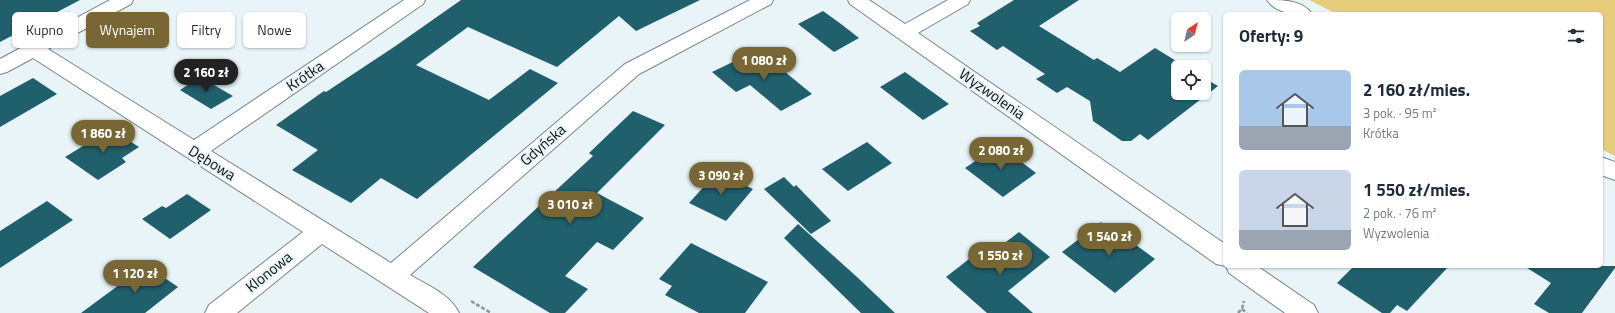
<!DOCTYPE html>
<html lang="pl">
<head>
<meta charset="utf-8">
<style>
  body { margin:0; font-family:"Titillium Web",sans-serif; background:#f6f6f7; color:#1f2937; height:100vh; display:flex; flex-direction:column; font-size:15px; white-space:nowrap }
  * { box-sizing:border-box; margin:0 }
  p { font-size:13px; color:#747a83 }
  .icon { flex:none; width:22px; height:22px; fill:none; stroke:currentColor; stroke-width:2; stroke-linecap:round; stroke-linejoin:round }
  .map { position:relative; flex:1; overflow:hidden }
  .details { position:absolute; left:1223px; top:12px; width:380px; height:256px; display:flex; flex-direction:column; background:#fff; border-radius:6px; box-shadow:0 1px 3px #0004 }
  .details>* { flex:none }
  .banner { position:absolute; left:12px; top:12px; width:380px; height:36px; display:flex; gap:8px }
  .needle { width:26px; rotate:35deg }
  .tools { position:absolute; left:1171px; top:12px; display:grid; gap:8px }
  .tools a { display:grid; place-items:center; width:40px; height:40px; border-radius:6px; background:#fff; box-shadow:0 1px 3px #0004; font-size:20px }
  .price { position:absolute; translate:-50% -34px; padding:0 9px; border-radius:14px; background:#786735; color:#fff; font-size:13px; line-height:26px; filter:drop-shadow(0 1px 2px #0008) }
  .price::after { content:''; position:absolute; left:50%; top:24px; width:12px; height:9px; margin-left:-6px; background:inherit; clip-path:polygon(0 0,100% 0,50% 100%) }
  .price.current { background:#222; color:#fff }
  ul { padding:0; list-style:none }
  li { display:flex; align-items:center; gap:12px; height:100px; padding:0 16px }
  li span { display:grid; place-items:center; flex:none; width:112px; height:80px; border-radius:6px; color:#555 }
  li>.icon { margin-inline-start:auto }
  span .icon { width:48px; height:48px; fill:#fffc; stroke-width:1 }
  li b { font-size:17px }
  h2 { display:flex; justify-content:space-between; align-items:center; height:48px; padding:0 16px; font-size:17px }
  .pill { padding:0 14px; border-radius:6px; background:#fff; box-shadow:0 1px 3px #0004; font-size:14px; line-height:36px }
  .pill.current { background:#786735; color:#fff }
  .map>svg:first-child { display:block }
  .green { fill:#e7cc7c }
  .building { fill:#205f6c }
  .lines { fill:none; stroke-linecap:round; stroke-linejoin:round }
  .minor-casing { stroke:#7a8588; stroke-width:2 }
  .path { stroke:#8c9497; stroke-width:2.5; stroke-dasharray:4 2; stroke-linecap:butt }
  .minor { fill:#fff; fill-rule:evenodd }
  .labels { text-anchor:middle; stroke-width:4; stroke-linejoin:round; paint-order:stroke }
  .street-label { font-size:15px; fill:#0c1011; stroke:#e8f4f7 }
</style>
</head>
<body>
<div class="map">
<svg width="1615" height="313" viewBox="0 0 1615 313">
  <rect width="100%" height="100%" fill="#e8f4f7"/>
  <path class="green" d="M 1309,0 L 1615,0 L 1615,156 L 1601,149 L 1601,14 L 1337,14 Z"/>
  <path class="building" d="M 0,0 L 80,0 L 0,42 Z
    M 461,0 L 700,0 L 636,31 L 619,16 L 557,67 L 468,27 L 416,65 L 489,100 L 530,69 L 558,83 L 417,199 L 381,178 L 351,203 L 292,170 L 318,150 L 276,125 L 324,91 L 326,92 L 394,47 Z
    M 1014,0 L 1079,0 L 1039,26 L 1094,60 L 1097,58 L 1120,72 L 1155,48 L 1186,67 L 1178,67 L 1178,93 L 1204,93 L 1204,78 L 1218,86 L 1148,140 L 1140,134 L 1131,141 L 1122,141 L 1093,121 L 1090,101 L 1067,87 L 1057,93 L 1036,79 L 1045,74 L 1003,46 L 997,50 L 970,31 L 980,26 L 977,23 Z
    M 823,11 L 841,24 L 859,38 L 834,52 L 798,24 Z
    M 763,54 L 812,94 L 781,111 L 750,85 L 736,92 L 712,72 L 739,59 L 745,64 Z
    M 905,72 L 949,104 L 923,120 L 880,87 Z
    M 200,77 L 233,96 L 211,109 L 180,90 Z
    M 33,78 L 57,94 L 0,127 L 0,96 Z
    M 633,111 L 665,125 L 597,193 L 644,218 L 613,250 L 597,242 L 565,276 L 588,289 L 565,313 L 550,313 L 473,267 L 593,156 L 589,153 Z
    M 111,129 L 139,147 L 122,158 L 126,162 L 98,180 L 65,157 Z
    M 867,142 L 892,163 L 848,191 L 822,169 Z
    M 999,145 L 1036,173 L 1003,197 L 965,168 Z
    M 717,172 L 753,189 L 726,221 L 689,203 Z
    M 784,177 L 794,187 L 796,185 L 831,221 L 811,234 L 764,189 Z
    M 187,194 L 211,210 L 170,239 L 142,219 L 162,206 L 166,208 Z
    M 47,201 L 73,220 L 0,268 L 0,231 Z
    M 1101,222 L 1110,230 L 1113,228 L 1155,259 L 1115,293 L 1062,252 Z
    M 798,224 L 857,277 L 895,313 L 861,313 L 784,238 Z
    M 1019,232 L 1050,257 L 1008,291 L 1033,313 L 987,313 L 946,277 L 969,259 L 976,265 Z
    M 691,243 L 768,282 L 745,313 L 699,313 L 665,295 L 672,286 L 659,279 Z
    M 146,265 L 178,287 L 145,313 L 81,313 Z
    M 1354,266 L 1449,266 L 1407,311 L 1397,305 L 1390,313 L 1382,313 L 1337,283 Z
    M 1524,266 L 1615,266 L 1615,268 L 1582,313 L 1549,313 L 1534,304 L 1551,283 Z"/>
  <g class="lines">
    <defs>
      <path id="minor" d="M 110,0 L 133,0 L 131,4 L 48,49 L 194,140 L 404,0 L 425,0 L 423,4 L 211,151 L 391,263 L 625,64 L 750,0 L 773,0 L 771,4 L 639,74 L 410,275 C 427,285 450,294 459,313 L 429,313 L 322,244 L 237,313 L 205,313 L 209,305 L 303,232 L 33,58 L 7,72 L 0,74 L 0,59 Z
        M 848,0 L 869,0 L 905,24 L 948,0 L 970,0 L 968,4 L 918,33 L 1225,244 L 1225,266 L 1257,266 L 1314,305 L 1318,313 L 1285,313 L 1229,273 L 1226,266 L 1216,264 L 850,4 Z
        M 1267,0 C 1282,0 1303,0 1312,14 C 1297,14 1277,15 1267,0 Z
        M 1601,157 L 1615,162 L 1615,180 L 1601,175 Z"/>
    </defs>
    <use href="#minor" class="minor-casing"/>
    <path class="path" d="M 471,301 L 491,313
      M 1242,309 L 1247,313
      M 1238,313 L 1242,309 L 1244,301"/>
    <use href="#minor" class="minor"/>
  </g>
  <g class="labels">
    <g class="street-label">
      <text transform="translate(305 76) rotate(-34)" y="5">Krótka</text>
      <text transform="translate(992 94) rotate(35)" y="5">Wyzwolenia</text>
      <text transform="translate(543 145) rotate(-41)" y="5">Gdyńska</text>
      <text transform="translate(212 163) rotate(32)" y="5">Dębowa</text>
      <text transform="translate(269 272) rotate(-39)" y="5">Klonowa</text>
    </g>
  </g>
</svg>
<div class="tools">
<a><svg class="needle" viewBox="-14 -14 28 28"><path d="M0-13l5 13h-10z" fill="#e53935"/><path d="M0 13l5-13h-10z" fill="#747a83"/></svg></a>
<a><svg class="icon" aria-label="locate" viewBox="0 0 24 24"><circle cx="12" cy="12" r="6"/><path d="M12 2v4M12 18v4M2 12h4M18 12h4"/></svg></a>
</div>
<b class="price" style="left:764px;top:81px">1 080 zł</b>
<b class="price current" style="left:206px;top:93px">2 160 zł</b>
<b class="price" style="left:103px;top:154px">1 860 zł</b>
<b class="price" style="left:1001px;top:171px">2 080 zł</b>
<b class="price" style="left:721px;top:196px">3 090 zł</b>
<b class="price" style="left:570px;top:225px">3 010 zł</b>
<b class="price" style="left:1109px;top:257px">1 540 zł</b>
<b class="price" style="left:1000px;top:276px">1 550 zł</b>
<b class="price" style="left:135px;top:294px">1 120 zł</b>
<div class="banner">
<a class="pill">Kupno</a>
<a class="pill current">Wynajem</a>
<a class="pill">Filtry</a>
<a class="pill">Nowe</a>
</div>
<section class="details">
<h2>Oferty: 9<svg class="icon" aria-label="filters" viewBox="0 0 24 24"><path d="M4 7h16M4 17h16"/><circle cx="9" cy="7" r="2"/><circle cx="15" cy="17" r="2"/></svg></h2>
<ul>
<li><span style="background:linear-gradient(#a9c7e8 70%,#9aa5b1 0)"><svg class="icon" aria-label="home" viewBox="0 0 24 24"><path d="M3 11l9-7 9 7M6 9v11h12V9"/></svg></span><div><b>2 160 zł/mies.</b><p>3 pok. · 95 m²</p><p>Krótka</p></div></li>
<li><span style="background:linear-gradient(#c9d6e8 75%,#9aa5b1 0)"><svg class="icon" aria-label="home" viewBox="0 0 24 24"><path d="M3 11l9-7 9 7M6 9v11h12V9"/></svg></span><div><b>1 550 zł/mies.</b><p>2 pok. · 76 m²</p><p>Wyzwolenia</p></div></li>
</ul>
</section>
</div>
</body>
</html>
